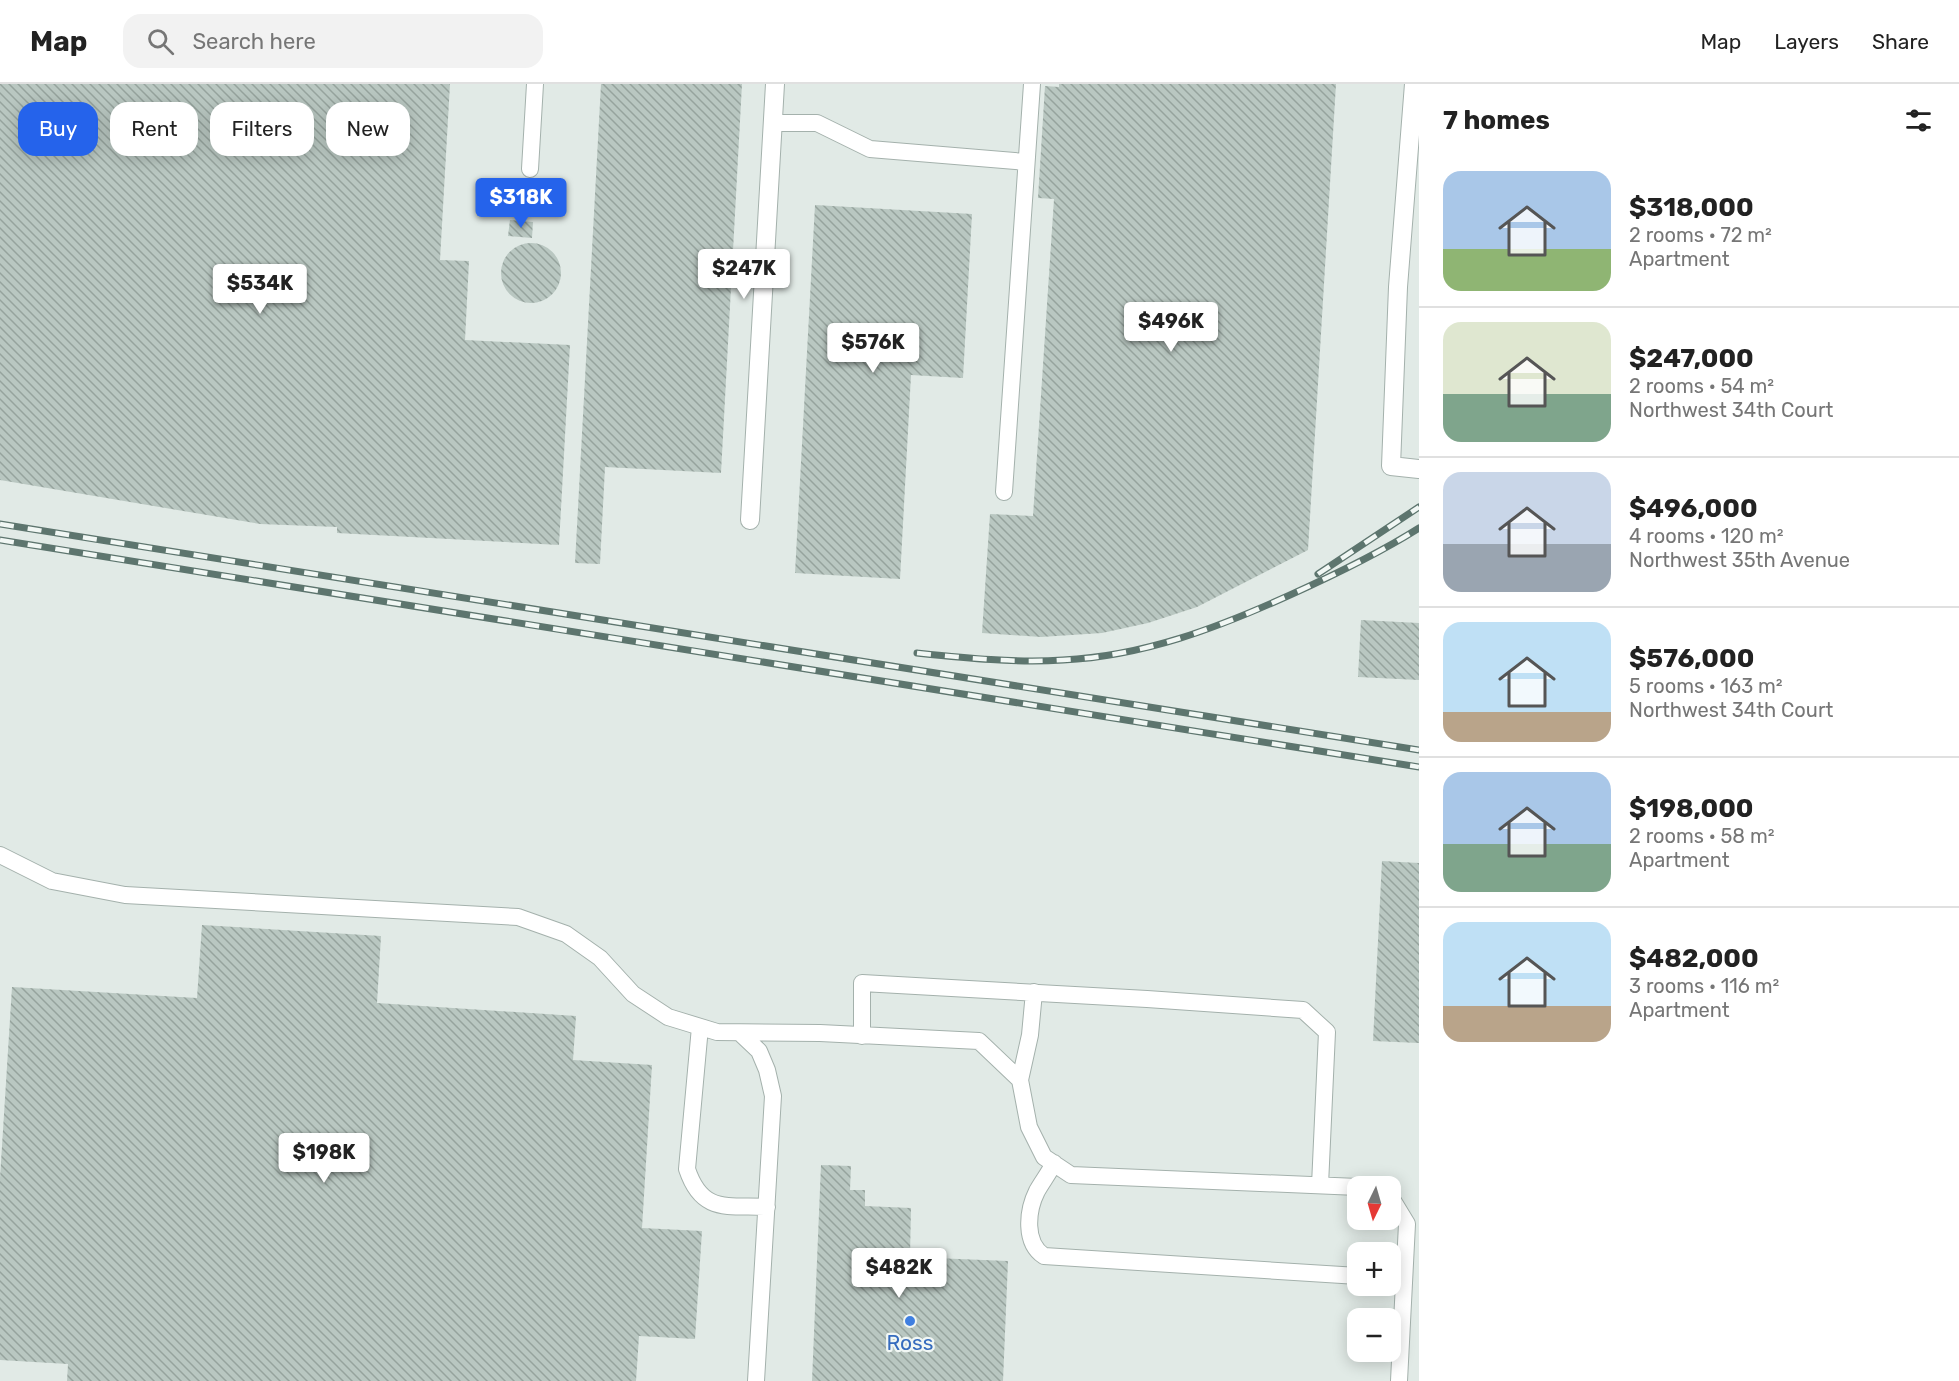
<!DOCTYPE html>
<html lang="en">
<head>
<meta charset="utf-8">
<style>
  body { margin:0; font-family:Rubik,sans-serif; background:#f2f2f2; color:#222; height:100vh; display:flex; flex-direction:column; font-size:22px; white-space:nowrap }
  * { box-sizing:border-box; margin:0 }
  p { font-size:20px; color:#767676 }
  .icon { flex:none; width:33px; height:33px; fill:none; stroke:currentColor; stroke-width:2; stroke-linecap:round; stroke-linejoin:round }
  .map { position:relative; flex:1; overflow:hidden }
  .panel { display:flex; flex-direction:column; background:#fff; width:540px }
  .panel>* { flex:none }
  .top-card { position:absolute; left:18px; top:18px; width:570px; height:54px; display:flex; gap:12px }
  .needle { width:39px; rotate:185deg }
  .controls { position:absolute; left:1347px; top:1092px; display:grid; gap:12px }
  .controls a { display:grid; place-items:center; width:54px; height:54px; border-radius:12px; background:#fff; box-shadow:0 3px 15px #0003; font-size:30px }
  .price { position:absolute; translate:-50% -51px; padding:0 14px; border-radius:6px; background:#fff; color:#222; font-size:20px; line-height:39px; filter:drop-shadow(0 2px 3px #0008) }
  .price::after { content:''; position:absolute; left:50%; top:36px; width:18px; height:14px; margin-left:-9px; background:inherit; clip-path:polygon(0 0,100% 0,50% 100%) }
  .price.active { background:#2563eb; color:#fff }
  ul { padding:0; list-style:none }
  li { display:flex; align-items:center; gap:18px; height:150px; padding:0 24px }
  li+li { border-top:2px solid #e0e0e0 }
  li span { display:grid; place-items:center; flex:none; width:168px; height:120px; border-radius:18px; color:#555 }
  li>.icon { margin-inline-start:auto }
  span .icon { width:72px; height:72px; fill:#fffc; stroke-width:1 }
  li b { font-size:26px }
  h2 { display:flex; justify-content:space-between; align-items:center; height:72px; padding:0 24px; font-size:26px }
  .chip { padding:0 21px; border-radius:18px; background:#fff; box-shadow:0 3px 15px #0003; font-size:21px; line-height:54px }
  .chip.active { background:#2563eb; color:#fff }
  header { display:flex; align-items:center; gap:36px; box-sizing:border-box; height:84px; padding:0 30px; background:#fff; border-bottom:2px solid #e0e0e0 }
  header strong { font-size:28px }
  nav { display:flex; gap:33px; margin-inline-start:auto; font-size:21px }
  .search { width:420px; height:54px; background:#f2f2f2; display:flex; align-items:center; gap:15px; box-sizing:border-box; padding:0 21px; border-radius:18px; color:#767676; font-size:22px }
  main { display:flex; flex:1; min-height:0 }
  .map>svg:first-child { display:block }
  .building { fill:url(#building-back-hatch) }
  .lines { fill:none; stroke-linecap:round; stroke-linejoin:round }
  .lane-casing { stroke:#a4b1ac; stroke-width:18 }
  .street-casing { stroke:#a4b1ac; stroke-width:20 }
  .lane { stroke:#fff; stroke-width:16 }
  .street { stroke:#fff; stroke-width:18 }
  .rail-casing { stroke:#5d756e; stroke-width:7 }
  .rail { stroke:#f1f7f4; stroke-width:4.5; stroke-dasharray:14; stroke-linecap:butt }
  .shop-dot { fill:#3f7fe0; stroke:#f1f7f4; stroke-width:2 }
  .labels { text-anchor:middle; stroke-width:4.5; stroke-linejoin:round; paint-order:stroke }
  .shop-label { font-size:21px; fill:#366cbe; stroke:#f1f7f4 }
</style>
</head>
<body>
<header>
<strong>Map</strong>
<div class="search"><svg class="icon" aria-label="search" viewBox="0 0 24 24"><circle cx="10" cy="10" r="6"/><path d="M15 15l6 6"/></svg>Search here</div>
<nav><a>Map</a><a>Layers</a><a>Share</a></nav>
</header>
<main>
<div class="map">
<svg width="1419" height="1297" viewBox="0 0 1419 1297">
  <defs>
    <pattern id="building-back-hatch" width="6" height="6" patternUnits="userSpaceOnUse" patternTransform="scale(1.5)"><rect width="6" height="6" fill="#b9c7c1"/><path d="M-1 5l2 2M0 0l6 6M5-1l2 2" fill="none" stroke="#96a39d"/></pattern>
  </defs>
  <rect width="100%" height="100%" fill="#e1eae6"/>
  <path class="building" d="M 0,0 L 450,0 L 440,176 L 469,177 L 465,256 L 570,261 L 559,461 L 337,449 L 337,443 L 260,440 L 0,396 Z
    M 601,0 L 742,0 L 721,389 L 605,383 L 600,480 L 575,479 Z
    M 1059,0 L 1336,0 L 1308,466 L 1197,523 L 1148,539 L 1102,549 L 1041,553 L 982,549 L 990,430 L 1033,432 L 1054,115 L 1038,114 L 1045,2 L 1059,3 Z
    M 815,121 L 972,130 L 963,294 L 911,291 L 900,495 L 795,489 Z
    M 510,136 L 533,138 L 532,154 L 508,152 Z
    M501 189a30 30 0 1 1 60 0a30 30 0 1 1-60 0Z
    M 1361,536 L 1419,539 L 1419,596 L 1358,593 Z
    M 1382,777 L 1419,779 L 1419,959 L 1373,957 Z
    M 202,841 L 381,852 L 377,919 L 576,932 L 573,976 L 652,981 L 642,1144 L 702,1147 L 695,1255 L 639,1252 L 636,1297 L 67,1297 L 68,1280 L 0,1276 L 0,1094 L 12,903 L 197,914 Z
    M 821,1081 L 851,1082 L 850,1106 L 865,1106 L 865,1122 L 911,1124 L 910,1173 L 1008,1177 L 1003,1297 L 812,1297 Z"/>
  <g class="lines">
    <defs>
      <path id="lane" d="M 772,39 L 817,39 L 870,65 L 1026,78
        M 530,85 L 535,0
        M 1004,408 L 1032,0
        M 0,771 L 52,797 L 125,811 L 518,833 L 566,850 L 600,874 L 633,910 L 668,933 L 717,948 L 820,949 L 979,957 L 1020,996 L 1029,1043 L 1044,1073 L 1071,1091 L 1358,1103
        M 700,943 L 687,1085 C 702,1130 727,1121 767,1123
        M 740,949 L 759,967 L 767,986 L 773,1012 L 756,1297
        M 862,952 L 862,899 L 1147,915 L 1303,926 L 1327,948 L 1320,1101
        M 1020,996 L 1030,951 L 1034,908
        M 1054,1079 C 1049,1089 1042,1098 1037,1107 C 1027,1127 1024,1159 1044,1172 L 1358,1192
        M 1390,1112 L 1407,1140 L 1399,1297"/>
      <path id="street" d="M 1414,0 L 1398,203 L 1391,382 L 1419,385
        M 750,436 L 775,0"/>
    </defs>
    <use href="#lane" class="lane-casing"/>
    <use href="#street" class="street-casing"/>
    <use href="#lane" class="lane"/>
    <use href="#street" class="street"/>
    <defs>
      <path id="rail" d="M 0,440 L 1419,666
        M 0,456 L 1419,683
        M 1318,490 L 1419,423
        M 917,569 C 966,574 1014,579 1063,576 C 1144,572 1217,544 1290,511 C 1334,491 1378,470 1419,444"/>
    </defs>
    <use href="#rail" class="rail-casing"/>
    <use href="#rail" class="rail"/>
  </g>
  <circle class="shop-dot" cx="910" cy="1237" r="6"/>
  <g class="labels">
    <g class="shop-label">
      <text x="910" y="1266">Ross</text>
    </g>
  </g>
</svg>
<div class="controls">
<a><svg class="needle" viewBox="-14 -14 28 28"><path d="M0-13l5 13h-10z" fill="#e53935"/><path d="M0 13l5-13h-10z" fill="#767676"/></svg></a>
<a>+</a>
<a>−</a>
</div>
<b class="price active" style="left:521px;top:145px">$318K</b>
<b class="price" style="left:744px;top:216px">$247K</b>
<b class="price" style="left:260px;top:231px">$534K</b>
<b class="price" style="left:1171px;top:269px">$496K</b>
<b class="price" style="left:873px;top:290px">$576K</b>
<b class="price" style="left:324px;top:1100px">$198K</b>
<b class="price" style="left:899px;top:1215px">$482K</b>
<div class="top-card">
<a class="chip active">Buy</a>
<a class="chip">Rent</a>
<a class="chip">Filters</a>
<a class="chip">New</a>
</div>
</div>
<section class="panel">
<h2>7 homes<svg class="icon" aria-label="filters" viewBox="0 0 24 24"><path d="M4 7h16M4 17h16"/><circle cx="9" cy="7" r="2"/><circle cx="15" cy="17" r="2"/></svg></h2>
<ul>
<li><span style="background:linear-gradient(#a9c7e8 65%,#8fb573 0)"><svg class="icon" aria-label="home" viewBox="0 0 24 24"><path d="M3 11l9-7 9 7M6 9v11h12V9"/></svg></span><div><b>$318,000</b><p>2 rooms · 72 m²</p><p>Apartment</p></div></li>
<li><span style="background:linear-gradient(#dfe7d0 60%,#7fa58c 0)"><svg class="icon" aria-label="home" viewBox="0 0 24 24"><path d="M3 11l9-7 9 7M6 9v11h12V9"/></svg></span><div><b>$247,000</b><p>2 rooms · 54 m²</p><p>Northwest 34th Court</p></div></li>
<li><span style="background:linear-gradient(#c9d6e8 60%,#9aa5b1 0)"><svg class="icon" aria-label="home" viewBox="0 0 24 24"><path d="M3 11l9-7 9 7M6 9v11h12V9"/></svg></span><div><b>$496,000</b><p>4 rooms · 120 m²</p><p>Northwest 35th Avenue</p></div></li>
<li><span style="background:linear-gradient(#bfe0f5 75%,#b9a48a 0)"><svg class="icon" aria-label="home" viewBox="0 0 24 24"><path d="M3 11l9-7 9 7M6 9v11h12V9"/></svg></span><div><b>$576,000</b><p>5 rooms · 163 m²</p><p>Northwest 34th Court</p></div></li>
<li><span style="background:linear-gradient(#a9c7e8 60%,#7fa58c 0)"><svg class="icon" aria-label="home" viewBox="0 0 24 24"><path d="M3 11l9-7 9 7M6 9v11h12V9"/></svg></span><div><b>$198,000</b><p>2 rooms · 58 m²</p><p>Apartment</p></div></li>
<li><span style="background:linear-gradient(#bfe0f5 70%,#b9a48a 0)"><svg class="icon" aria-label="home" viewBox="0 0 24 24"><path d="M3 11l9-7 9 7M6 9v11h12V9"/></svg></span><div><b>$482,000</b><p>3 rooms · 116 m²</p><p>Apartment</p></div></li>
</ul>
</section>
</main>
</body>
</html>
